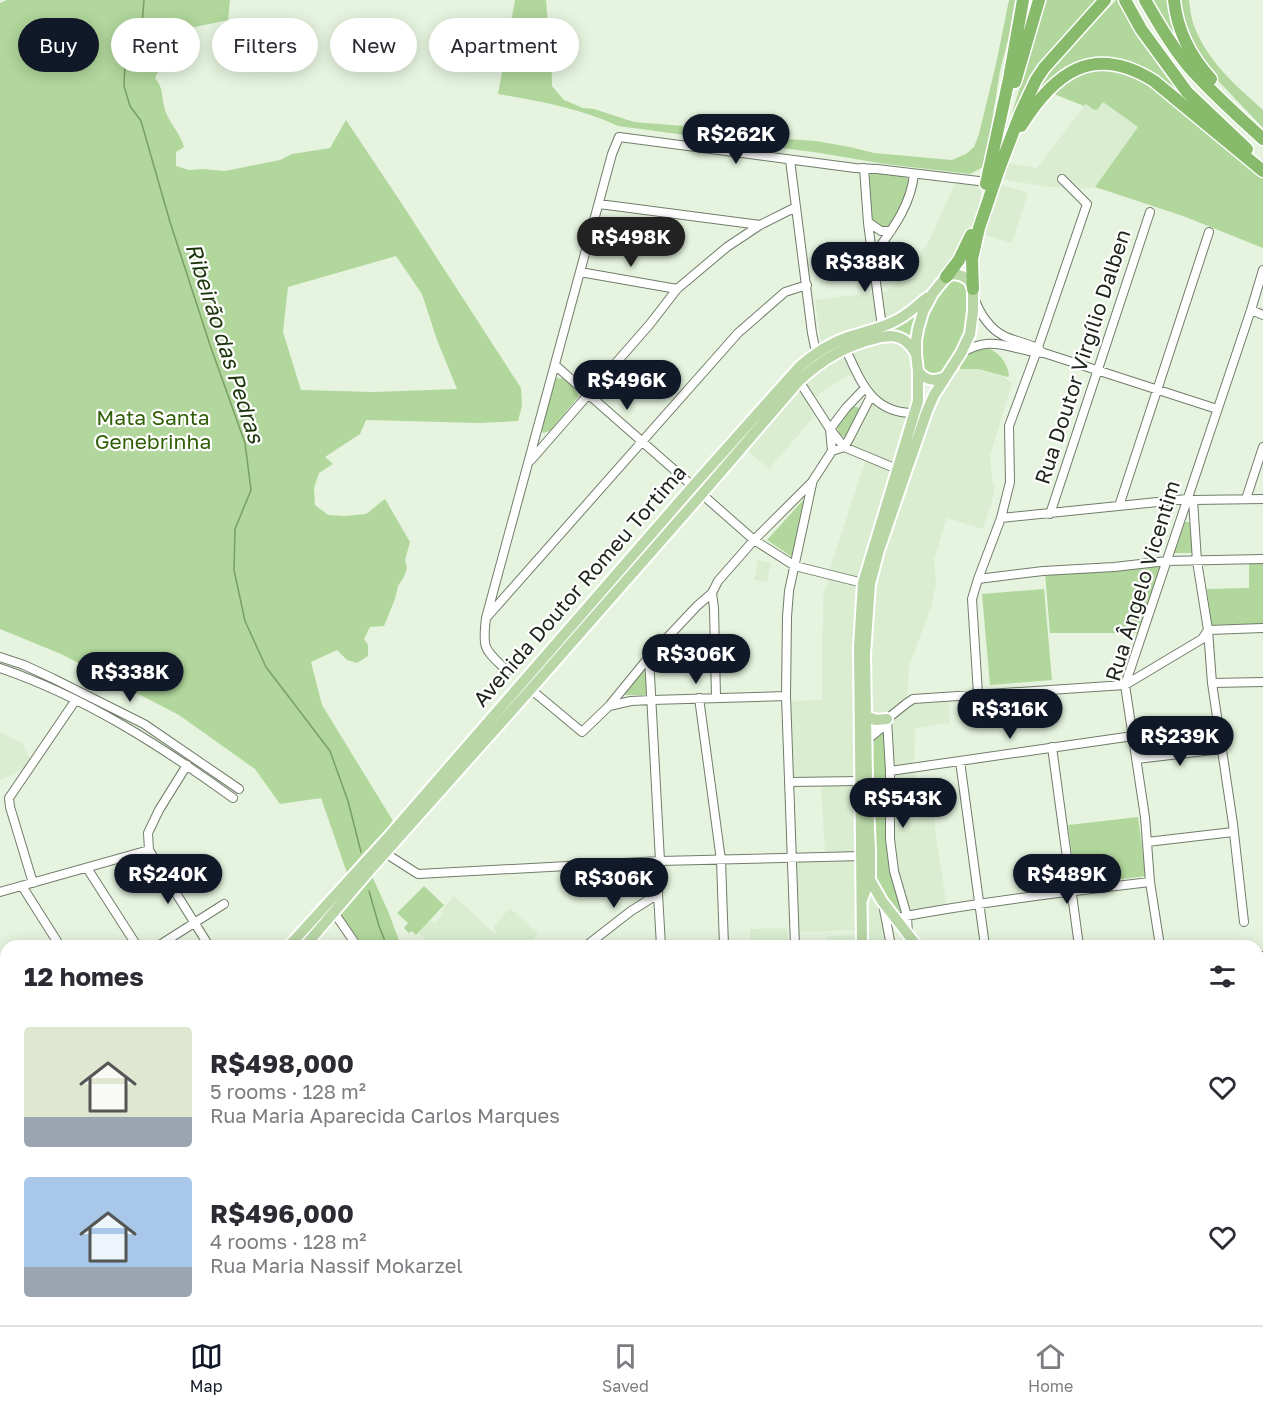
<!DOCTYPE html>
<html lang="en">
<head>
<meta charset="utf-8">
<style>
  body { margin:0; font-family:"Golos Text",sans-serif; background:#f2f2f3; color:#2b2b33; height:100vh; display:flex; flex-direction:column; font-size:22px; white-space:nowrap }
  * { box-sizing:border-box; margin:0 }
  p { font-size:20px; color:#7c7c81 }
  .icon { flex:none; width:33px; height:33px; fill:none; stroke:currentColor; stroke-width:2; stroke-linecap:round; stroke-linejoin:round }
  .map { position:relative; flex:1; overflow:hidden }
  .drawer { position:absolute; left:0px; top:940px; width:1263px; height:386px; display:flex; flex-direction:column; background:#fff; border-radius:18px 18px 0 0; box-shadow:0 3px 15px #0003 }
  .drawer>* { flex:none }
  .guide { position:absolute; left:18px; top:18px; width:600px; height:54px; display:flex; gap:12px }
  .price { position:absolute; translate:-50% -51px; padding:0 14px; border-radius:21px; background:#111827; color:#fff; font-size:20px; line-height:39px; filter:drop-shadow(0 2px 3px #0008) }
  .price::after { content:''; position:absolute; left:50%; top:36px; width:18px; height:14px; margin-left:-9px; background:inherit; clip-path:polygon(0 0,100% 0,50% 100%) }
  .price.active { background:#222; color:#fff }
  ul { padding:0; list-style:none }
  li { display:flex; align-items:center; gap:18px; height:150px; padding:0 24px }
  li span { display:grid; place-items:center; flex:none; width:168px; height:120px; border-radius:6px; color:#555 }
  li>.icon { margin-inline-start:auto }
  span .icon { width:72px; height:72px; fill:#fffc; stroke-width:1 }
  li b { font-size:26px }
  h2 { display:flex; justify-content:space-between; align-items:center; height:72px; padding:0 24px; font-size:26px }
  .pill { padding:0 21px; border-radius:27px; background:#fff; box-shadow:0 3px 15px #0003; font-size:21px; line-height:54px }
  .pill.active { background:#111827; color:#fff }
  .tab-bar { display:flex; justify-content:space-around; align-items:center; height:84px; border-top:2px solid #e1e1e2; background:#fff; font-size:16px; color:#7c7c81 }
  .tab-bar a { display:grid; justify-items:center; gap:3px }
  .tab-bar .active { color:#111827 }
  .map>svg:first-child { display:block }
  .built { fill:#daedd1 }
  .green { fill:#b1d79c; fill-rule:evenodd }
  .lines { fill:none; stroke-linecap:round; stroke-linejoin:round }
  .stream { stroke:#799f64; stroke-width:1.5 }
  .minor-casing { stroke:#717d6b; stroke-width:10 }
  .major-casing { stroke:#fff; stroke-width:14 }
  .highway-casing { stroke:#fff; stroke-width:15 }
  .minor { stroke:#fff; stroke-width:8 }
  .major { stroke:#b8d6a6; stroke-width:10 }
  .highway { stroke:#88ba6b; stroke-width:12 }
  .labels { text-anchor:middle; stroke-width:4.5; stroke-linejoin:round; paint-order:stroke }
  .street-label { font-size:21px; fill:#1e231c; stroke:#fff }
  .park-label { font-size:21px; fill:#305f06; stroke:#fff }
  .water-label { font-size:22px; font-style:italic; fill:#1d360b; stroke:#fff }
</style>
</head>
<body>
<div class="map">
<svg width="1263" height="1325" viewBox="0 0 1263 1325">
  <rect width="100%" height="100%" fill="#e6f4df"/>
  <path class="built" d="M 1103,102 L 1138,127 L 1095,187 L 1087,188 L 1048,187 L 1002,179 L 1008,163 L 1037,168 L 1086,104 Z
    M 956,181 L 983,185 L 974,226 L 963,253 L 920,303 L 880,327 L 821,342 L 815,300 L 887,291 L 907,272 L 928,243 Z
    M 996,183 L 1028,193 L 1012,243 L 979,233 Z
    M 885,341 L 902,342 L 910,350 L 915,387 L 910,410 L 894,462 L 850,446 L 877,395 L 863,373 L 847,376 L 815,397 L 809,403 L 813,418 L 769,469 L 745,448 L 804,381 L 830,361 Z
    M 960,369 L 979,369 L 989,371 L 1002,375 L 1012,383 L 990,456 L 993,485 L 995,487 L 991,504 L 983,529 L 947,518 L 934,559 L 936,585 L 931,607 L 909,667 L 907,697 L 902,704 L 887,716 L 878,716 L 869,714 L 867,662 L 872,584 L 929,416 L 946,383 Z
    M 865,461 L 894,471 L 862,581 L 829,572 Z
    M 758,560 L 771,563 L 767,582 L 754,580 Z
    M 829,577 L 860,585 L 858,777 L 793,780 L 790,701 L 822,700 L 823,597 Z
    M 949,699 L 950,723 L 915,728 L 914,770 L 919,789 L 930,787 L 938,850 L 947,906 L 909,911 L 897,870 L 893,840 L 890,729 L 894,718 L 912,702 Z
    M 0,732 L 23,744 L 30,759 L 27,766 L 10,776 L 0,780 Z
    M 858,782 L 859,853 L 825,853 L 821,784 Z
    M 859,860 L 860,930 L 797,932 L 794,861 Z
    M 871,889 L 882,906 L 887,946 L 868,946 L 867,898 Z
    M 454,896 L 495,934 L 497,932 L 493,927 L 510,908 L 538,934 L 530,942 L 527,939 L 520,946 L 433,946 L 417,932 L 430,919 L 435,923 L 443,914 L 441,911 Z
    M 787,928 L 788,946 L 750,946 L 750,929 Z
    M 859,935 L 859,946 L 827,946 L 827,936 Z
    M 847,1320 L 883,1320 L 883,1325 L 847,1325 Z"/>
  <path class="green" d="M 7,0 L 230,0 L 228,20 L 171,32 L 171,47 L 155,78 C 164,90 161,93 164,106 C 167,121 180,132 184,147 L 176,152 L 176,166 L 189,170 L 203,169 L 225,171 L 280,160 L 292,154 L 330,148 L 346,120 L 402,204 L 521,388 L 522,406 L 518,421 L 480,423 L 366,420 L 360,434 L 325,457 L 333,464 L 319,473 L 314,488 L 315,505 L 328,515 L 345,516 L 366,514 L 385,499 L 410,542 L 405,560 L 407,568 L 404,577 L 398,586 L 395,599 L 384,626 L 370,627 L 364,639 L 368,645 L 368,656 L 357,663 L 347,660 L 337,650 L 311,662 L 322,705 L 393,821 L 348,876 L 321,798 L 280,804 L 255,769 L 179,715 L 61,654 L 0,629 L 0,3 ZM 396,256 L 422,294 L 437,340 L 457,389 L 373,392 L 301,390 L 283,332 L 288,287 Z
    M 515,0 L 546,0 C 548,29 552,57 552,86 L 564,100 L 583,108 L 594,109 L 634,122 L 708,128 L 773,138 L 816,141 L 850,147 L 874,153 L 952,160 L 966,154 L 974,147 L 979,134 L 996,64 L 1009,0 L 1015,0 L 1009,36 L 1000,71 L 986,159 L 983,167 L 970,174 L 885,164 L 820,153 L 618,126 C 580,108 539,101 498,94 Z
    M 1044,0 L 1097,0 L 1017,116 L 1012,113 L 1028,62 Z
    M 1116,0 L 1118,0 L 1138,36 L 1153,58 L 1190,107 L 1139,68 L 1070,66 L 1055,76 L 1034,97 L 1053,67 Z
    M 1153,0 L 1168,0 L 1188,55 L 1174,36 Z
    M 1178,0 L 1189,0 C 1190,8 1191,16 1193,23 C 1206,60 1235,85 1263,110 L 1263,128 L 1206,68 L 1183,32 Z
    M 1112,68 L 1139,77 L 1263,176 L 1263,248 L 1183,216 L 1095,187 L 1138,127 L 1103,102 L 1098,109 L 1094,110 L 1086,104 L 1084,106 L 1054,94 C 1068,71 1088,71 1112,68 Z
    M 872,171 L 904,175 L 909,180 C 910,195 899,218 886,228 C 879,227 875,225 872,219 L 868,179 Z
    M 953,278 L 967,284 C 970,292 969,298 969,307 C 967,333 957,352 943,374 L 930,376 L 922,369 L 919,357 L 924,315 L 939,289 Z
    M 923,305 L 913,344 L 903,336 L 824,356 L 822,353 Z
    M 982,345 C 997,351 1006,359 1009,375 L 1008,377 L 979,369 L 960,369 C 961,355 971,351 982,345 Z
    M 557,378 L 568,379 L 574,386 L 579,396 L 550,431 L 543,433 L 541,430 L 541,427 L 553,381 Z
    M 853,406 L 860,408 L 854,423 L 847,437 L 840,436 L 837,428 L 843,417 Z
    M 805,498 L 792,557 L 767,540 Z
    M 1185,522 L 1192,522 L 1192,553 L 1174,553 Z
    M 1263,561 L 1263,624 L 1211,625 L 1207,589 L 1249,588 L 1249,562 Z
    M 1164,563 L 1140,633 L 1050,633 L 1045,573 Z
    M 1044,589 L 1052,680 L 990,685 L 982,594 Z
    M 644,669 L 648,695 L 623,695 Z
    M 882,731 L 885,737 L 887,842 L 890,869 L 895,883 L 901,912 L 899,915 L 877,887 L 874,874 L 870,741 Z
    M 1138,817 L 1146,876 L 1076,885 L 1068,825 Z
    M 372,876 L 388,911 L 401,946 L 359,946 L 339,913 Z
    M 424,886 L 444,905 L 416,935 L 412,931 L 409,933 L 404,928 L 408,923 L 397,913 Z
    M 1263,1224 L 1263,1325 L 1255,1325 L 1248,1320 L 1257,1320 L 1257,1230 Z
    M 661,1320 L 698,1320 L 691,1325 L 654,1325 Z
    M 815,1320 L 847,1320 L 847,1325 L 816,1325 Z"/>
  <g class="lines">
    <path class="stream" d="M 144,0 L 142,25 L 125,64 L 124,86 L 130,106 L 141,121 L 170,222 L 210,345 L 245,443 L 251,490 L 235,529 L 234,570 L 245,621 L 266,667 L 330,751 L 348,801 L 361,852
      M 369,891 L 379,926 L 387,946
      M 820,1320 L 821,1325"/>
    <defs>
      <path id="minor" d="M 790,160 L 812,333 L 817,357
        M 864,168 L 868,223 L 882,327
        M 599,204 L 760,225
        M 868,222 L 881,231 L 891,231
        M 873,256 C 891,231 911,206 914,174
        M 580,272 L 677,289
        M 975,300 C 980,314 990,329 1004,336 C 1016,342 1030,343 1040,350
        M 1251,310 L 1263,315
        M 845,348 C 861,381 871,414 915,413
        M 961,353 C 982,341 994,342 1016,348 C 1026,350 1034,353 1044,353 L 1217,409
        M 555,365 L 754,540 L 795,566 L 863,583
        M 799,381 L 830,429 L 844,447 L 897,469
        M 832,451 L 844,447 L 849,439 L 871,396
        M 531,460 L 650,324 L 677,289 L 727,247 L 760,225 L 796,207
        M 1246,499 L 1263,447
        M 1193,500 L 1197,561 L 1208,630 L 1212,683 L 1233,824 L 1244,922
        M 1119,506 L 1209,232
        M 1050,514 L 1150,212
        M 1001,518 L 1187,499 L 1193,500 L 1263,499
        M 978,579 L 1043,571 L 1114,567 L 1167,561 L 1263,559
        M 712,593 L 714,608 L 716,697
        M 487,617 L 738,333 L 785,292 L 807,285
        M 0,657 L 24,665 L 52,678 L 144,724 L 239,789
        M 649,657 L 660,861 L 658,894 L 661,946
        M 0,668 C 85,697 161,746 233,798
        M 507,671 C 485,649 482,651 486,618 L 612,154 L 619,137 L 855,168 L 877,169 L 987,182
        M 522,682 L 582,732 L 609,706 L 649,657 L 697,606 L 712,593 L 718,581 L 754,540 L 812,482 L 832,451 L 830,429 L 846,408 L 865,388
        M 1212,683 L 1263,682
        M 978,694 L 972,599 L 978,579 L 1001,518 L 1010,482 L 1009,426 L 1036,353 L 1087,204 L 1062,179
        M 699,698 L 721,860 L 724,946
        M 609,706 L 631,701 L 652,700 L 786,696
        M 887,719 L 890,771 L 890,839 L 894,871 L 907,916 L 908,935
        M 863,730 L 887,719 L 907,703 L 913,699 L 1125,685 L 1202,639 L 1208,630 L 1263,628
        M 867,740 L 884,726 L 886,721
        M 1052,747 L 1079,946
        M 1137,759 L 1221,749
        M 960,761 L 985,946
        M 890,771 L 1133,736
        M 790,782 L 860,781
        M 1147,842 L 1233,832
        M 149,850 L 209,946
        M 149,850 L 148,833 L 159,810 L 187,765
        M 385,853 L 418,874 L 660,861 L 862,856
        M 87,868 L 137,946
        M 33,883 L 10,807 L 9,798 L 75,701
        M 22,886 L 60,946
        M 0,892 L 149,850
        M 883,904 L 891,946
        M 333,911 L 357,946
        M 895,918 C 980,902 1065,892 1150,882
        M 158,946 L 224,904
        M 586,946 L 631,911 L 658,894
        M 795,946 L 786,696 L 787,617 L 789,591 L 812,484
        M 1160,946 L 1150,882 L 1145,817 L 1125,685 L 1251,310 L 1263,270
        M 1257,957 L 1263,956
        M 0,965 L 6,974
        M 0,1080 L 6,1090
        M 1257,1111 L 1263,1112
        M 1257,1124 L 1263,1132
        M 0,1138 L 6,1134
        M 0,1193 L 6,1203
        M 1257,1199 L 1263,1203
        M 1257,1228 L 1263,1223
        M 0,1303 L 6,1298
        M 0,1315 L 7,1325
        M 81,1320 L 84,1325
        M 154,1320 L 157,1325
        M 300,1320 L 303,1325
        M 373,1320 L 377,1325
        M 448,1320 L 451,1325
        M 520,1320 L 523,1325
        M 610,1320 L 614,1325
        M 992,1320 L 994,1325
        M 1022,1320 L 1023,1325
        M 1079,1320 L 1080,1325
        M 219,1325 L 227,1320
        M 475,1325 L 483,1320
        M 777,1325 L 777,1320
        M 1168,1325 L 1172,1320"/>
      <path id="major" d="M 918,371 C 926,381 934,382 945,377
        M 866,716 L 876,720 L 887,719
        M 869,878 L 882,901 L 917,946
        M 862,900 L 870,879 L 870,852 L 867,777 L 865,654 L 870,584 L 879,550 L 927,411 L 934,395 L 961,353 L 970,334 L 973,311 L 973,289 L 969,280 L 962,276 L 955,274 L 950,275 L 946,277 L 933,293 L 923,312 L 918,329 L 916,341 L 916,354 L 918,371 L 918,401 L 863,583 L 859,647 L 862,946
        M 289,946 L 390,835 L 693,486 L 800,366 C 814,354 830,343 848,337 C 863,332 879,329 893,322 C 907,316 916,306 928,297
        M 305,946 L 370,870 L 531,689 L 702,494 L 799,381 C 821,360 846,345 877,338 C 884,337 892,334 900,338 C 908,341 912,347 916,354
        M 0,1276 L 6,1269
        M 0,1296 L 6,1285
        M 888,1320 L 888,1325
        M 899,1320 L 899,1325
        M 1177,1320 L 1183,1325
        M 649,1325 L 655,1320
        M 693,1325 L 699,1320"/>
      <path id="highway" d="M 1125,0 L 1141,29 L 1187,92 L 1247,149
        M 1145,0 C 1158,23 1172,47 1189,67 C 1212,93 1238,116 1263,139
        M 1174,0 C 1177,30 1190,56 1211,79
        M 1015,82 L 1039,0
        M 1021,126 C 1055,72 1093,43 1154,81 L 1263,171
        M 986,184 L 1009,79 L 1023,0
        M 946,277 L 959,260 L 971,235
        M 973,289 L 972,259 L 979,228 L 999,169 L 1021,112 L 1036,80 L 1044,68 L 1105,0"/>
    </defs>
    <use href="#minor" class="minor-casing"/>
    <use href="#major" class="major-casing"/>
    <use href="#highway" class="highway-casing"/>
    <use href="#minor" class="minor"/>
    <use href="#major" class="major"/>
    <use href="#highway" class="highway"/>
  </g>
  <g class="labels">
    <g class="street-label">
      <text transform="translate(1083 357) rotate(-72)" y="7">Rua Doutor Virgílio Dalben</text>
      <text transform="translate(1143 581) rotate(-73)" y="7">Rua Ângelo Vicentim</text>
      <text transform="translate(580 586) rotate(-49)" y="7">Avenida Doutor Romeu Tortima</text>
    </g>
    <g class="park-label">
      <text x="153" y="425">Mata Santa<tspan x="153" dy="24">Genebrinha</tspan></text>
    </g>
    <g class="water-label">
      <text transform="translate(225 343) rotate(72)" y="8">Ribeirão das Pedras</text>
    </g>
  </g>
</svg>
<b class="price" style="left:736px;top:165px">R$262K</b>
<b class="price active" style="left:631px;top:268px">R$498K</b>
<b class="price" style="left:865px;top:293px">R$388K</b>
<b class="price" style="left:627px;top:411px">R$496K</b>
<b class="price" style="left:696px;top:685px">R$306K</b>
<b class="price" style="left:130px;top:703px">R$338K</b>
<b class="price" style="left:1010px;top:740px">R$316K</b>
<b class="price" style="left:1180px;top:767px">R$239K</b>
<b class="price" style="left:903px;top:829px">R$543K</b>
<b class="price" style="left:168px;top:905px">R$240K</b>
<b class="price" style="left:1067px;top:905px">R$489K</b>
<b class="price" style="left:614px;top:909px">R$306K</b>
<div class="guide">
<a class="pill active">Buy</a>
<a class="pill">Rent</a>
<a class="pill">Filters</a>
<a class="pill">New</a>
<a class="pill">Apartment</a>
</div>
<section class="drawer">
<h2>12 homes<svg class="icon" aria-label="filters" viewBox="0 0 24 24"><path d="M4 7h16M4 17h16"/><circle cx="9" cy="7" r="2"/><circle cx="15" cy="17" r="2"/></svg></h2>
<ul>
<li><span style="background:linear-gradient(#dfe7d0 75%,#9aa5b1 0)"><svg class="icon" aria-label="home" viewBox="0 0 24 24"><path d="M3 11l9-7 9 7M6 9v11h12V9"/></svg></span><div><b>R$498,000</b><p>5 rooms · 128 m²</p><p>Rua Maria Aparecida Carlos Marques</p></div><svg class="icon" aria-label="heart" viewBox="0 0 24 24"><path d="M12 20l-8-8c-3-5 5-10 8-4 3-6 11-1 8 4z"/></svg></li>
<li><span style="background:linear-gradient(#a9c7e8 75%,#9aa5b1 0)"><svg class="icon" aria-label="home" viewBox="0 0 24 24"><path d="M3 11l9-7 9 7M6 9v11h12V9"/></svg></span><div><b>R$496,000</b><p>4 rooms · 128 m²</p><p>Rua Maria Nassif Mokarzel</p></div><svg class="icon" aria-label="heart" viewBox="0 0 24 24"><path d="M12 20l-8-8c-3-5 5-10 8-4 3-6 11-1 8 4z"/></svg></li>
</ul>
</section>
</div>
<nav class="tab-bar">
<a class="active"><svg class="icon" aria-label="map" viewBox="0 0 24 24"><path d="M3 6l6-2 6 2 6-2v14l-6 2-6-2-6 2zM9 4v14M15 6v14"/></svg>Map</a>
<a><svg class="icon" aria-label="saved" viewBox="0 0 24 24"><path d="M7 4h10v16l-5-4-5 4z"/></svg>Saved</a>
<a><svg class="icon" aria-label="home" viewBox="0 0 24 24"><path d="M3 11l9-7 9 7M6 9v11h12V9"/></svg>Home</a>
</nav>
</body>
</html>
